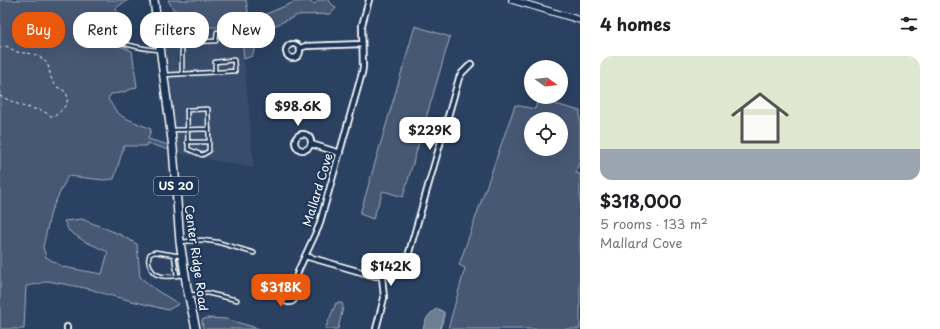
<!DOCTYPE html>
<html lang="en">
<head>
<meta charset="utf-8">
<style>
  body { margin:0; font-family:"Playpen Sans",sans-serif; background:#f6f6f6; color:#202124; height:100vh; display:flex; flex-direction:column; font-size:15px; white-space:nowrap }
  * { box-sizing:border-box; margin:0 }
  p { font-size:13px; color:#757577 }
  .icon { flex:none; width:22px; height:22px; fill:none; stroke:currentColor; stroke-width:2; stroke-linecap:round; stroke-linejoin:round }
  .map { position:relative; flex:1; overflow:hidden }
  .side { display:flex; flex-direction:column; background:#fff; width:360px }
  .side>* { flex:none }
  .top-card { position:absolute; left:12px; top:12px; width:380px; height:36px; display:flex; gap:8px }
  .needle { width:26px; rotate:105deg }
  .buttons { position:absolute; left:524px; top:60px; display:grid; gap:8px }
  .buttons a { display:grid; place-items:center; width:44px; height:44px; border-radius:50%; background:#fff; box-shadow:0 4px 16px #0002; font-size:20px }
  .price { position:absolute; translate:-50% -34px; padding:0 9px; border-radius:8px; background:#fff; color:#222; font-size:13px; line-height:26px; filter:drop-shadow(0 1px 2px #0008) }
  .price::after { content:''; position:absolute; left:50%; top:24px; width:12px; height:9px; margin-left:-6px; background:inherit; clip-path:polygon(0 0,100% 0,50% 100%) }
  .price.active { background:#ea580c; color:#fff }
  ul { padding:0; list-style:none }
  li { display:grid; align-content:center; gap:8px; height:212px; padding:0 20px }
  li span { display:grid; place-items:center; height:124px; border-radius:12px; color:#555 }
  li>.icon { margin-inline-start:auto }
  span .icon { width:72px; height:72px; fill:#fffc; stroke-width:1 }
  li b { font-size:17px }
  h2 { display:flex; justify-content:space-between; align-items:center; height:48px; padding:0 20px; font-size:17px }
  .pill { padding:0 14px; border-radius:16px; background:#fff; box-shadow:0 4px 16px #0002; font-size:14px; line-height:36px }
  .pill.active { background:#ea580c; color:#fff }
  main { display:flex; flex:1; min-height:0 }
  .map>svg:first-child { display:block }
  .built { fill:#394e6c }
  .green { fill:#465975; stroke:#a2acba; fill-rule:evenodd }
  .water { fill:#6d7d92; stroke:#a7b1be }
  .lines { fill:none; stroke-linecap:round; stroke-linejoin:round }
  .service-casing { stroke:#fff; stroke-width:5.5 }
  .minor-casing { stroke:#fff; stroke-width:8 }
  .tertiary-casing { stroke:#fff; stroke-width:8 }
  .primary-casing { stroke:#fff; stroke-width:10 }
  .path { stroke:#fff; stroke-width:1; stroke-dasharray:3 3; stroke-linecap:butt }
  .service { stroke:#1d3557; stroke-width:2.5 }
  .minor { stroke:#1d3557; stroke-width:4.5 }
  .tertiary { stroke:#1d3557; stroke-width:5.5 }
  .primary { stroke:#1d3557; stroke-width:7 }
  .labels { text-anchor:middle; stroke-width:4; stroke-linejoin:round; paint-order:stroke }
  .shield { fill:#1d3557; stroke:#bbc2cd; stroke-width:1 }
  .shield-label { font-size:11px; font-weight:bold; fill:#fff }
  .street-label { font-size:12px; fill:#fff; stroke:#1d3557 }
</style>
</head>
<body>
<main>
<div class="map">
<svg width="580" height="329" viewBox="0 0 580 329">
  <rect width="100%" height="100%" fill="#2a4161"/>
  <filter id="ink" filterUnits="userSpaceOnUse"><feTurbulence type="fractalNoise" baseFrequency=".025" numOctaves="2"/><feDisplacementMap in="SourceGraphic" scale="8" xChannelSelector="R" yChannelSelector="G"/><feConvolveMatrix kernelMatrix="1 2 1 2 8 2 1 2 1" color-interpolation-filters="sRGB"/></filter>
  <g filter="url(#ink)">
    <path class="built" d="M 241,27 L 254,168 L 176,153 L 160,28 Z"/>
    <path class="green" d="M 0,0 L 129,0 L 126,1 L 116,8 L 118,16 L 127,23 L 119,28 L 91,23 L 93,35 L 132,51 L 137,87 L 121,93 L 111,94 L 108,99 L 115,110 L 123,117 L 151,129 L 148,139 L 172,146 L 172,151 L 147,143 L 146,146 L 124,146 L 114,179 L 104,180 L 68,176 L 51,211 L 43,247 L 46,257 L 63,267 L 102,274 L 108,252 L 84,241 L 69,231 L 64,221 L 82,219 L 119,234 L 137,244 L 140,277 L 156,290 L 179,304 L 168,310 L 108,295 L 90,289 L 48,281 L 38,284 L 26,286 L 24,329 L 0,329 Z
      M 168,0 L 246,0 L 249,17 L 257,18 L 294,2 L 309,1 L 314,4 L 319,0 L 328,0 L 336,8 L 331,14 L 298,15 L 274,26 L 259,38 L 252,56 L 244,59 L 241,27 L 201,27 L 191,16 L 173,9 Z
      M 415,26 L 450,37 L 403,197 L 383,191 L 373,219 L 360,214 Z
      M 538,99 L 580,111 L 580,158 L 576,173 L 580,174 L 580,329 L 448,329 L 465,268 L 459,265 L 515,105 L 535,109 ZM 531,119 L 561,119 L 561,149 L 531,149 Z
      M 336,303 L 342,303 L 343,308 L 338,329 L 325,329 Z
      M 207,318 L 226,319 L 260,329 L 203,329 L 202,320 Z"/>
    <path class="water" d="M 436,309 L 438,309 L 444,312 L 444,317 L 440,329 L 423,329 C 426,318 427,316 436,309 Z"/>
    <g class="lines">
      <defs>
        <path id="service" d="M 175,31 L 175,42
          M 93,33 C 115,41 137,49 160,50
          M 160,43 L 216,41 L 217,32
          M 182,74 L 182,51
          M 164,75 L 235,71 L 234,60 L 215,62 L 215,72
          M 208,109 L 209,142 L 209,151 L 202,155 L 188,149 L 187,110 Z
          M 171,130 L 209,129
          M 187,142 L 209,142
          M 181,242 L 202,240 L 217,242 L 254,253
          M 174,255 L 177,276
          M 181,256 L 155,252 L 150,254 C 148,258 148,262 150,266 C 154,281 173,276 185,275
          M 189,295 L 207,293 L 237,300"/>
        <path id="minor" d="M286 51a7 7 0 1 1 14 0a7 7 0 1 1-14 0Z
          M 300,48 L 306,46 L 362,44
          M295 142a8 8 0 1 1 16 0a8 8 0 1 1-16 0Z
          M 311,144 L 340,153
          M 305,256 L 375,276 C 389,277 403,270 408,256 L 459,78 L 462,73 L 471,64
          M 292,290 L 288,289 L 283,292 L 282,296 L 285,301 C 292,304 296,300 295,293 L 292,290 L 299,269 L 319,226 L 362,73 L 363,67 L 362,25 L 369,0
          M 67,327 L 67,329
          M 376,329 L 384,298 L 382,276"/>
        <path id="tertiary" d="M 512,0 L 580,20"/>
        <path id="primary" d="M 154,0 L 173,148 L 180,242 L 187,288 L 196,329"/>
      </defs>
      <use href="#service" class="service-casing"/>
      <use href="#minor" class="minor-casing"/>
      <use href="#tertiary" class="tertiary-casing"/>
      <use href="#primary" class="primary-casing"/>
      <path class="path" d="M 0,48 L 6,46 C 10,48 13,50 17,52 C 25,54 31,52 38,56 C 53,65 47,71 53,82 C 56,88 58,87 63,90 C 75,99 61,112 53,117 L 43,111 L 22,106 L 0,96"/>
      <use href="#service" class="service"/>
      <use href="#minor" class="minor"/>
      <use href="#tertiary" class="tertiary"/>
      <use href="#primary" class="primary"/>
    </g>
  </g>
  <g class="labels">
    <rect class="shield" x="154" y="177" width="44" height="18" rx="3"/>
    <g class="shield-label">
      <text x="176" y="190">US 20</text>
    </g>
    <g class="street-label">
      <text transform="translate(318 190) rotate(-73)" y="4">Mallard Cove</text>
      <text transform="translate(196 258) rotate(82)" y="4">Center Ridge Road</text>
    </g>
  </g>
</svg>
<div class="buttons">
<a><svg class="needle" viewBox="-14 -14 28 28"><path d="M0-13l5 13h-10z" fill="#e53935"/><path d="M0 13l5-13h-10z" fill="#757577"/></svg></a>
<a><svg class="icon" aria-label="locate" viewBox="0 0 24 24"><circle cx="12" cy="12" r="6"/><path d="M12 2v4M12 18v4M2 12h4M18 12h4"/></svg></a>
</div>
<b class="price" style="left:298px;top:127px">$98.6K</b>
<b class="price" style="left:430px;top:151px">$229K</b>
<b class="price" style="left:391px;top:287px">$142K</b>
<b class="price active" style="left:281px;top:308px">$318K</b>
<div class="top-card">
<a class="pill active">Buy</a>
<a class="pill">Rent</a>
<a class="pill">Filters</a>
<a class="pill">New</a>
</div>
</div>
<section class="side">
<h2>4 homes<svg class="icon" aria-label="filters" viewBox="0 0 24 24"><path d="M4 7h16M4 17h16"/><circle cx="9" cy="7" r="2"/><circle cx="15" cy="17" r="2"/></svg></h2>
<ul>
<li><span style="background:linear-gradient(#dfe7d0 75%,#9aa5b1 0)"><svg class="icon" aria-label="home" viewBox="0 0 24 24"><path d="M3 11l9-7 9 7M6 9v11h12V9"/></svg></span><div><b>$318,000</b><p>5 rooms · 133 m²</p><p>Mallard Cove</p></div></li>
</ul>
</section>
</main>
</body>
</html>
